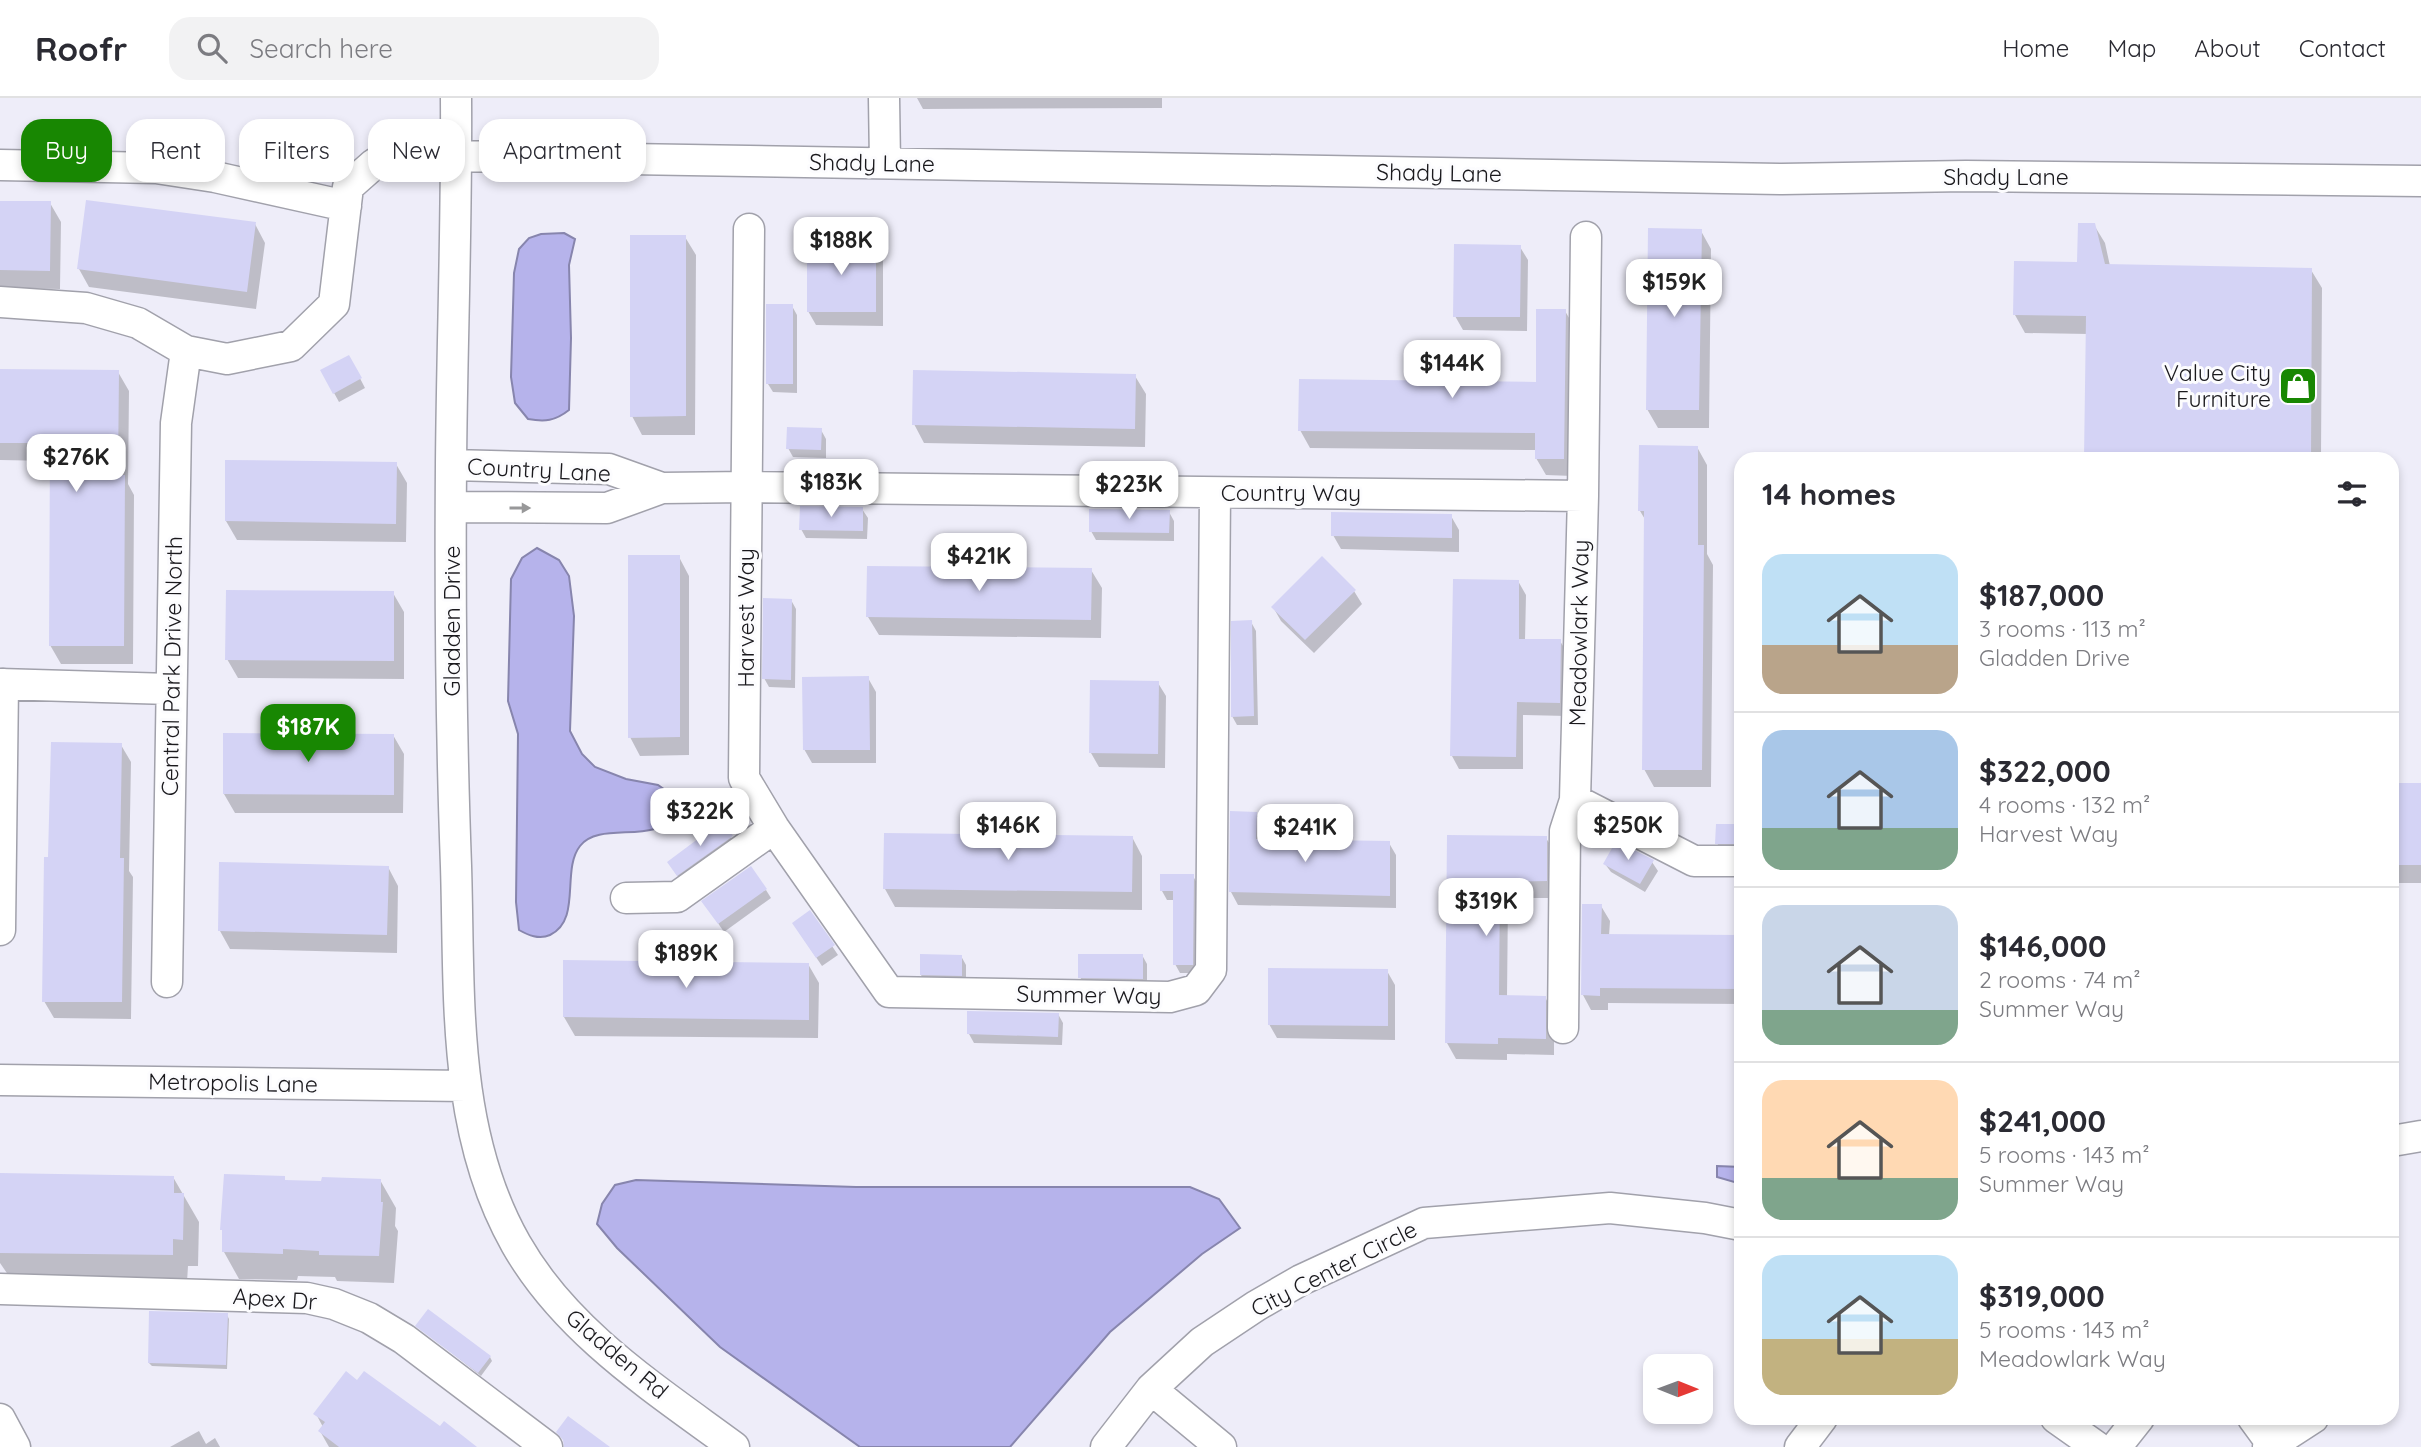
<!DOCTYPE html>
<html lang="en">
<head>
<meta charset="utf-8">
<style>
  body { margin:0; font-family:Quicksand,sans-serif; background:#f2f2f3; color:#2b2b33; height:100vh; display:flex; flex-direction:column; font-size:26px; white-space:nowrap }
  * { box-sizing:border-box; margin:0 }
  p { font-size:23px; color:#7c7c81 }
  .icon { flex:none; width:38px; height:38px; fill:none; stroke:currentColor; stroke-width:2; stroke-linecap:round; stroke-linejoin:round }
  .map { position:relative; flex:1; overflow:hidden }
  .sheet { position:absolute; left:1734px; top:354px; width:665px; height:973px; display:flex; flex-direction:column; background:#fff; border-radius:21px; box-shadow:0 4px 10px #0003 }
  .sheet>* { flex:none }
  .hud { position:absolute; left:21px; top:21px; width:665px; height:63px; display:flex; gap:14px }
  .needle { width:46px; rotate:91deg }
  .controls { position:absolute; left:1643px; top:1256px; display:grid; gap:14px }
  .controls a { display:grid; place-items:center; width:70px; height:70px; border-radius:14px; background:#fff; box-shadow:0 4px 10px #0003; font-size:35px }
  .price { position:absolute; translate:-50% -60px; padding:0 16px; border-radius:14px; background:#fff; color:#222; font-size:23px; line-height:46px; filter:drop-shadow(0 2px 4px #0008) }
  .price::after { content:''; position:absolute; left:50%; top:42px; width:21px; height:16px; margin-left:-10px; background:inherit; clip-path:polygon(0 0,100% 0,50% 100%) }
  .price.selected { background:#188702; color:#fff }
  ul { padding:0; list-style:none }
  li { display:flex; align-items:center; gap:21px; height:175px; padding:0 28px }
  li+li { border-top:2px solid #e1e1e2 }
  li span { display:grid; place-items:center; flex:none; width:196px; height:140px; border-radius:21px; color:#555 }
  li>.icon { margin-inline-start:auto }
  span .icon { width:84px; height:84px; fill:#fffc; stroke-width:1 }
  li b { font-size:30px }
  h2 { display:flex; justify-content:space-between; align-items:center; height:84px; padding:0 28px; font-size:30px }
  .tag { padding:0 24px; border-radius:21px; background:#fff; box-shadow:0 4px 10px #0003; font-size:24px; line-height:63px }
  .tag.selected { background:#188702; color:#fff }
  header { display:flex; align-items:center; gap:42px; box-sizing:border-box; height:98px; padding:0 35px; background:#fff; border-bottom:2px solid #e1e1e2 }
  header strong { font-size:33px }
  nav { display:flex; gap:38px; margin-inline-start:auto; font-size:24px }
  .search { width:490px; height:63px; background:#f2f2f3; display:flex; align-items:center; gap:18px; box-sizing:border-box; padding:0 24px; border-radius:21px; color:#7c7c81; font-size:26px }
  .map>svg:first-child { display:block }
  .water { fill:#b6b3eb; stroke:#8785ad; stroke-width:2 }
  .shadow { fill:#0003 }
  .building { fill:#d4d3f5 }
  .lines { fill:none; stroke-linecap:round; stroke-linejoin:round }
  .minor-casing { stroke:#a1a1ab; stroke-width:33 }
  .minor { stroke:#fff; stroke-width:30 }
  .oneway { fill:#989899 }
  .labels { text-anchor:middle; stroke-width:6; stroke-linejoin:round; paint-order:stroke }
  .street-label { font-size:23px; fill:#1a191d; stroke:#fcfcfe }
  .poi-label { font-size:23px; fill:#1a191d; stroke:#fcfcfe; text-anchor:end }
</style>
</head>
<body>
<header>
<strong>Roofr</strong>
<div class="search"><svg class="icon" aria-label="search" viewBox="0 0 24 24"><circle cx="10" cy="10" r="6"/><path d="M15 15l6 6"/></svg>Search here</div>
<nav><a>Home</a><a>Map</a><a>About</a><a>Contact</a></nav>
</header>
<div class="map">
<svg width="2421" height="1349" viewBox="0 0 2421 1349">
  <rect width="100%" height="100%" fill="#eeedf9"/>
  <path class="water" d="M 564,135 L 575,141 L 569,167 L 571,240 L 569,312 C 555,323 545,324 528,321 L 515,305 L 511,279 L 514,175 L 519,151 L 529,140 L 541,136 Z
    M 537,450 L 559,462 L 569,478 L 574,518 L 570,633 L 582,656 L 595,669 L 626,681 L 658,687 L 675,699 C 675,704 675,712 673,716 C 658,748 600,722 580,748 C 561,772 582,822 550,837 C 539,842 528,837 519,832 L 516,804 L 518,636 L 508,603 L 511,481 L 522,460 Z
    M 1717,1068 L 1741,1069 L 1741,1086 L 1717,1079 Z
    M 636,1082 L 856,1089 L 1190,1089 L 1219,1101 L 1240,1130 L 1202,1156 L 1110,1234 L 1010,1349 L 860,1349 L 720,1249 L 617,1150 L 597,1126 L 602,1106 L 615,1087 Z"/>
  <path class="shadow" d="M 917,0 L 1162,0 L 1162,10 L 923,11 Z
    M 0,105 L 50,105 L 61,124 L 60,191 L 0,190 Z
    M 255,126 L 265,145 L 256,211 L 89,189 L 79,171 Z
    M 2094,127 L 2105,145 L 2110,168 L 2311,172 L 2322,190 L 2321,360 L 2086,360 L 2088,236 L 2025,235 L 2015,217 L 2078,166 Z
    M 1701,133 L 1711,151 L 1709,330 L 1658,330 L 1647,311 Z
    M 685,139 L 696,157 L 695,337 L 642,337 L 632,318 Z
    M 875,146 L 883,159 L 883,228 L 816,227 L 808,213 Z
    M 1520,149 L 1528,162 L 1527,233 L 1463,232 L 1455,218 Z
    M 792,208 L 797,217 L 797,295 L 773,294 L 768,286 Z
    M 1565,213 L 1575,230 L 1573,378 L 1546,377 L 1536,360 L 1537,352 L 1310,350 L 1300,332 L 1537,286 Z
    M 349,259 L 365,290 L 339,304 L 322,273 Z
    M 0,272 L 118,274 L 129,293 L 128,386 L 134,397 L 133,566 L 61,566 L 50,547 L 51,363 L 0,362 Z
    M 1135,278 L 1146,296 L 1145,349 L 924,345 L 914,326 Z
    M 821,332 L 826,341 L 826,360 L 793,359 L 788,350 Z
    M 1697,349 L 1707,367 L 1707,456 L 1713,467 L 1711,689 L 1654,689 L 1644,671 L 1646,423 L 1640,413 Z
    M 396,366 L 407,385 L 406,444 L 237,442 L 226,423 Z
    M 862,411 L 868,420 L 867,441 L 806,440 L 801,431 Z
    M 1169,414 L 1174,423 L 1174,443 L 1096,442 L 1091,433 Z
    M 1451,418 L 1459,432 L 1459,454 L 1341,451 L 1333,437 Z
    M 679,459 L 689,478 L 689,657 L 640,658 L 630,639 Z
    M 1091,472 L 1102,490 L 1101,540 L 879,537 L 868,519 Z
    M 1518,483 L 1526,497 L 1525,542 L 1560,543 L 1568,556 L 1567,618 L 1523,617 L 1523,671 L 1459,671 L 1452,658 Z
    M 1354,493 L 1362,506 L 1314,555 L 1281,523 L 1273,509 Z
    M 393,495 L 404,514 L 404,581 L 238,580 L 227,561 Z
    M 791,502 L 796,511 L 795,590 L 769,589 L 764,580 Z
    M 1251,524 L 1256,533 L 1258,627 L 1237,627 L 1232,618 Z
    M 868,580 L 876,594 L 876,665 L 812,665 L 804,651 Z
    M 1158,585 L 1166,598 L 1165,670 L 1099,669 L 1091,655 Z
    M 225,637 L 393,637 L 404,656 L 403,715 L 235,715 L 224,696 Z
    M 121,647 L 131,664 L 129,773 L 133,779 L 131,921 L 54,920 L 44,903 L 50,761 Z
    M 2392,686 L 2421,687 L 2421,785 L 2392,785 Z
    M 1256,715 L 1263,728 L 1263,743 L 1389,745 L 1396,757 L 1396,810 L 1238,807 L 1231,794 Z
    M 1717,728 L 1741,728 L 1741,762 L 1726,761 L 1717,745 Z
    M 1449,738 L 1546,740 L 1556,756 L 1556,800 L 1508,800 L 1507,899 L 1545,899 L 1554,916 L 1554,957 L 1507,956 L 1507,962 L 1456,961 L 1447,945 Z
    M 731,739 L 736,748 L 683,785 L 674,773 Z
    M 1132,739 L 1142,758 L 1142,812 L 895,809 L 885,791 Z
    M 1652,764 L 1658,773 L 1645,794 L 1611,774 L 1605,766 Z
    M 388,769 L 398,788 L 397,855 L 230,851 L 220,833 Z
    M 1193,778 L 1198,787 L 1197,875 L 1180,875 L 1175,866 L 1175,802 L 1167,802 L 1162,793 Z
    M 766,792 L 771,800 L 724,834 L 709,812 Z
    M 1601,808 L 1610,823 L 1609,838 L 1741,839 L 1741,906 L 1608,905 L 1608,912 L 1591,912 L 1583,897 Z
    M 810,815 L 838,857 L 822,868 L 799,834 Z
    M 1142,857 L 1147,866 L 1147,889 L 1085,888 L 1080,879 Z
    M 961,858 L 966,867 L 966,886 L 926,886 L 921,877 Z
    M 808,866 L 819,885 L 818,940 L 575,938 L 564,919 Z
    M 1387,873 L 1395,887 L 1395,942 L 1277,940 L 1269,926 Z
    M 1058,916 L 1063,925 L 1062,947 L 974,945 L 969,936 Z
    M 0,1076 L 173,1079 L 199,1124 L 198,1168 L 188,1168 L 187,1184 L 11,1181 L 0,1165 Z
    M 284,1080 L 286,1084 L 380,1082 L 396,1110 L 395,1128 L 398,1133 L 394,1185 L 337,1183 L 335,1179 L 298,1178 L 297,1182 L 239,1181 L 224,1154 Z
    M 227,1217 L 229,1221 L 227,1271 L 152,1268 L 149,1265 Z
    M 418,1228 L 490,1259 L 492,1263 L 481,1278 Z
    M 358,1284 L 440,1331 L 470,1349 L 329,1349 L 320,1333 L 323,1329 L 316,1316 Z
    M 199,1333 L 206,1346 L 215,1340 L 220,1349 L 170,1349 Z"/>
  <path class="building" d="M 86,102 L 256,124 L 247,194 L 77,171 Z
    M 0,103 L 51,103 L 50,173 L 0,172 Z
    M 2078,125 L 2095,125 L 2105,166 L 2312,170 L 2311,360 L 2084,360 L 2086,218 L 2013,217 L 2014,163 L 2077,164 Z
    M 1648,130 L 1702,131 L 1699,312 L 1646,312 Z
    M 630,137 L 686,137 L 686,318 L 630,319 Z
    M 807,143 L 876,144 L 876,214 L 807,214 Z
    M 1454,146 L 1521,147 L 1520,219 L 1453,219 Z
    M 766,206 L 793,206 L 793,286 L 766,286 Z
    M 1536,211 L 1566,211 L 1564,361 L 1535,361 L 1535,335 L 1298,333 L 1299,281 L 1536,284 Z
    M 349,257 L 362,280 L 333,296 L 320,272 Z
    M 0,271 L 119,272 L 118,377 L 125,377 L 124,548 L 49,548 L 50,345 L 0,345 Z
    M 913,272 L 1136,276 L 1135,331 L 912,327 Z
    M 787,329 L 822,330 L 821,352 L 786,351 Z
    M 1639,347 L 1698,348 L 1698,447 L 1704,447 L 1702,672 L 1642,672 L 1644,413 L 1638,413 Z
    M 225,362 L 397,364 L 396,426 L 225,423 Z
    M 800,408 L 863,409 L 863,433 L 799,432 Z
    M 1089,411 L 1170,412 L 1169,435 L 1089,434 Z
    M 1331,414 L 1452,416 L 1452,440 L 1331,438 Z
    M 628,457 L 680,457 L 680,639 L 628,640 Z
    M 1322,458 L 1356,492 L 1305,542 L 1271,509 Z
    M 867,468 L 1092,470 L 1091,522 L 866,519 Z
    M 1453,481 L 1519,482 L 1519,541 L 1561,541 L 1560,605 L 1517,604 L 1516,659 L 1450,658 Z
    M 226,492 L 394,493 L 394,563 L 225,562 Z
    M 763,500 L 792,501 L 791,582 L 762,581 Z
    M 1252,522 L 1254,618 L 1231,619 L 1231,523 Z
    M 869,578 L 870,652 L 803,652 L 802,579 Z
    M 1090,582 L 1159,583 L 1158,656 L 1089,655 Z
    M 223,635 L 394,636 L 394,697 L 223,696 Z
    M 51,644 L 122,645 L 120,760 L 124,760 L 122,904 L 42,904 L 44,759 L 48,759 Z
    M 2392,685 L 2421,685 L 2421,767 L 2392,767 Z
    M 1230,713 L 1257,714 L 1256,741 L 1390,743 L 1390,798 L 1229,794 Z
    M 722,723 L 733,738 L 677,778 L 667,764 Z
    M 1716,726 L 1741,726 L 1741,746 L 1715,746 Z
    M 884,735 L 1133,738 L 1132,794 L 883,791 Z
    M 1447,737 L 1547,738 L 1547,783 L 1500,784 L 1499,897 L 1546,898 L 1546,941 L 1498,940 L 1498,946 L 1445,945 Z
    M 1616,743 L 1654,762 L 1640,786 L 1603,766 Z
    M 219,764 L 389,768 L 387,837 L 218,833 Z
    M 751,768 L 767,791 L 718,826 L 701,803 Z
    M 1160,776 L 1194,776 L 1193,867 L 1173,867 L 1173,793 L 1160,793 Z
    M 1582,806 L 1602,806 L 1601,836 L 1741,837 L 1741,891 L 1600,890 L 1600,898 L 1581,897 Z
    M 810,812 L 835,847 L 816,860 L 792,825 Z
    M 920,856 L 962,857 L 962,878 L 920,877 Z
    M 1078,856 L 1143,856 L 1143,881 L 1078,880 Z
    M 563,862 L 809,865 L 809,922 L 563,919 Z
    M 1268,870 L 1388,871 L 1388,928 L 1268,927 Z
    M 967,913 L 1059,915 L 1058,939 L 967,936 Z
    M 0,1075 L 174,1078 L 174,1095 L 184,1095 L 183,1142 L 173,1141 L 173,1157 L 0,1155 Z
    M 224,1076 L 285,1078 L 285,1082 L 321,1083 L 322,1079 L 381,1081 L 381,1104 L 383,1104 L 379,1158 L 319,1157 L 319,1153 L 283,1151 L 283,1156 L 222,1154 L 222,1132 L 220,1132 Z
    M 428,1211 L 491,1258 L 478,1275 L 415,1228 Z
    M 149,1213 L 228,1215 L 226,1267 L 148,1265 Z
    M 346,1273 L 357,1282 L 364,1273 L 440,1328 L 444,1323 L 477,1349 L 339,1349 L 318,1333 L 325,1324 L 313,1316 Z
    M 568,1318 L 610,1349 L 564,1349 L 563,1342 L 556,1334 Z"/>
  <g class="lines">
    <defs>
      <path id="minor" d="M 456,0 C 457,122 452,244 451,366 C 450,500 451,634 456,768 C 460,895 451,1032 516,1146 C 566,1234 654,1290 734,1349
        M 884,0 L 885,65
        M 0,67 L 156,70 L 215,79 L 346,108
        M 749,131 L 744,680 L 774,730 L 889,894 L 1170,899 L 1196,892 L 1211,872 L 1215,395
        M 0,204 L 86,210 L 138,225 L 186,253 L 227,261 L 291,248 L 334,206 L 348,89 L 374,66 L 457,58 L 1782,81 L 1966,78 L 2421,83
        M 451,367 L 609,371 L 662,390
        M 452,409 L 607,410 L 662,390 L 747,389 L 1583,398
        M 0,586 L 170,591
        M 1575,702 L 1694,763 L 1741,763
        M 626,800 L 677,799 L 774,730
        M 0,832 L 3,586
        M 167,884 L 176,325 L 186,253
        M 1563,930 L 1565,733 L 1575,702 L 1583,398 L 1586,139
        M 0,982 L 466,988
        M 2392,1043 L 2421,1038
        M 0,1191 L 307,1200 L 334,1206 L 369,1220 L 404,1241 L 547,1349
        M 1151,1291 L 1221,1349
        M 2056,1320 L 2097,1349
        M 2253,1320 L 2272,1346
        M 0,1321 L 15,1349
        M 1106,1349 L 1151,1291 L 1202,1244 L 1256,1208 L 1301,1182 L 1424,1125 L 1610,1110 L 1705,1120 L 1741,1127
        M 1800,1349 L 1822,1320
        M 2116,1349 L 2139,1320
        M 2268,1349 L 2313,1320"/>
    </defs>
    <use href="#minor" class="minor-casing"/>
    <use href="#minor" class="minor"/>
  </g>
  <defs><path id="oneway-solid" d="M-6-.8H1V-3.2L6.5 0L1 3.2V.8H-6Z" transform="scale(1.75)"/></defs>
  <use class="oneway" href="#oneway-solid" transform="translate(520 410)"/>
  <defs>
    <symbol id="shop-square" viewBox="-11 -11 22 22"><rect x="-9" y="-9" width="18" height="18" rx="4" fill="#188702" stroke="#fcfcfe"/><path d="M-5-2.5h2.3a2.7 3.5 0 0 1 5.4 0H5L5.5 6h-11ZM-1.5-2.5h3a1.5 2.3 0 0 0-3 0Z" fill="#fff"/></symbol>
  </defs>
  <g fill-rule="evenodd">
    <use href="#shop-square" x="2276" y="266" width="44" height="44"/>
  </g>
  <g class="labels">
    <g class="street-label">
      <text transform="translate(872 65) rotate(1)" y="8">Shady Lane</text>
      <text transform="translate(1439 75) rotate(1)" y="8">Shady Lane</text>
      <text x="2006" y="87">Shady Lane</text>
      <text transform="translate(539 372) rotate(3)" y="8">Country Lane</text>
      <text x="1291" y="403">Country Way</text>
      <text transform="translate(746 520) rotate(-90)" y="8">Harvest Way</text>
      <text transform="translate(452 523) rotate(-90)" y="8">Gladden Drive</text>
      <text transform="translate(1579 535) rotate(-89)" y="8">Meadowlark Way</text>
      <text transform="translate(172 568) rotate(-89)" y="8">Central Park Drive North</text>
      <text transform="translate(1089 897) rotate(1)" y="8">Summer Way</text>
      <text transform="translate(233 985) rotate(1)" y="8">Metropolis Lane</text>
      <text transform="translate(1334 1171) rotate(-27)" y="8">City Center Circle</text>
      <text transform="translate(275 1201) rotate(4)" y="8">Apex Dr</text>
      <text transform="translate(617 1256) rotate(40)" y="8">Gladden Rd</text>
    </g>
    <g class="poi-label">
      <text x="2271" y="283">Value City<tspan x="2271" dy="26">Furniture</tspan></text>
    </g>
  </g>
</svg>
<div class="controls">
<a><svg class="needle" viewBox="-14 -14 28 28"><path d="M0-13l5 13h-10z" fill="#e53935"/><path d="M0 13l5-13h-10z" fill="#7c7c81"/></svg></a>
</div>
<b class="price" style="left:841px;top:179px">$188K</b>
<b class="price" style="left:1674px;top:221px">$159K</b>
<b class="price" style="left:1452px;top:302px">$144K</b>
<b class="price" style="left:76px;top:396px">$276K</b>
<b class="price" style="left:831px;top:421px">$183K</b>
<b class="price" style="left:1129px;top:423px">$223K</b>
<b class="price" style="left:979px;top:495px">$421K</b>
<b class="price selected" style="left:308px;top:666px">$187K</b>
<b class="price" style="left:700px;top:750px">$322K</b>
<b class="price" style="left:1008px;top:764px">$146K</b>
<b class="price" style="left:1628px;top:764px">$250K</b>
<b class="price" style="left:1305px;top:766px">$241K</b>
<b class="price" style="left:1486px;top:840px">$319K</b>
<b class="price" style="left:686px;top:892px">$189K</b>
<div class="hud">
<a class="tag selected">Buy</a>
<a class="tag">Rent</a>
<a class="tag">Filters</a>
<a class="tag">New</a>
<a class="tag">Apartment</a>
</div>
<section class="sheet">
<h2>14 homes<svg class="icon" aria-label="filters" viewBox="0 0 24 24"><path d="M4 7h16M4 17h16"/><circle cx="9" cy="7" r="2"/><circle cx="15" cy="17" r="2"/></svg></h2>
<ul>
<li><span style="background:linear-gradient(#bfe0f5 65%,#b9a48a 0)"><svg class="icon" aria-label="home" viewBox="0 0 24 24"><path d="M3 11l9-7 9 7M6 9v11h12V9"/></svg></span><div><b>$187,000</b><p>3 rooms · 113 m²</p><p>Gladden Drive</p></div></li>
<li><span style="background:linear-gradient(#a9c7e8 70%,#7fa58c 0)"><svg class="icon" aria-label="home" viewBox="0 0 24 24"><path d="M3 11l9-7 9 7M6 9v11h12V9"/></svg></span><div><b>$322,000</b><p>4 rooms · 132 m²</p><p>Harvest Way</p></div></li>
<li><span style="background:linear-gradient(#c9d6e8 75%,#7fa58c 0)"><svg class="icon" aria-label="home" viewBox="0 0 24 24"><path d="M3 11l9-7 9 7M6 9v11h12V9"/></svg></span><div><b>$146,000</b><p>2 rooms · 74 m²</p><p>Summer Way</p></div></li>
<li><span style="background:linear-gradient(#ffd9b3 70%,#7fa58c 0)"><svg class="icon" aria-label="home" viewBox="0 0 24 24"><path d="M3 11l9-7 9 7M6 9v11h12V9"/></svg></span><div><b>$241,000</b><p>5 rooms · 143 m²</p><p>Summer Way</p></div></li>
<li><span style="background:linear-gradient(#bfe0f5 60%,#c2b280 0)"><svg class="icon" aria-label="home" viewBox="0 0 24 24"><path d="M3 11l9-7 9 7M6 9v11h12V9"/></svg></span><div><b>$319,000</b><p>5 rooms · 143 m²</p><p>Meadowlark Way</p></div></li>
</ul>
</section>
</div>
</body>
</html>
